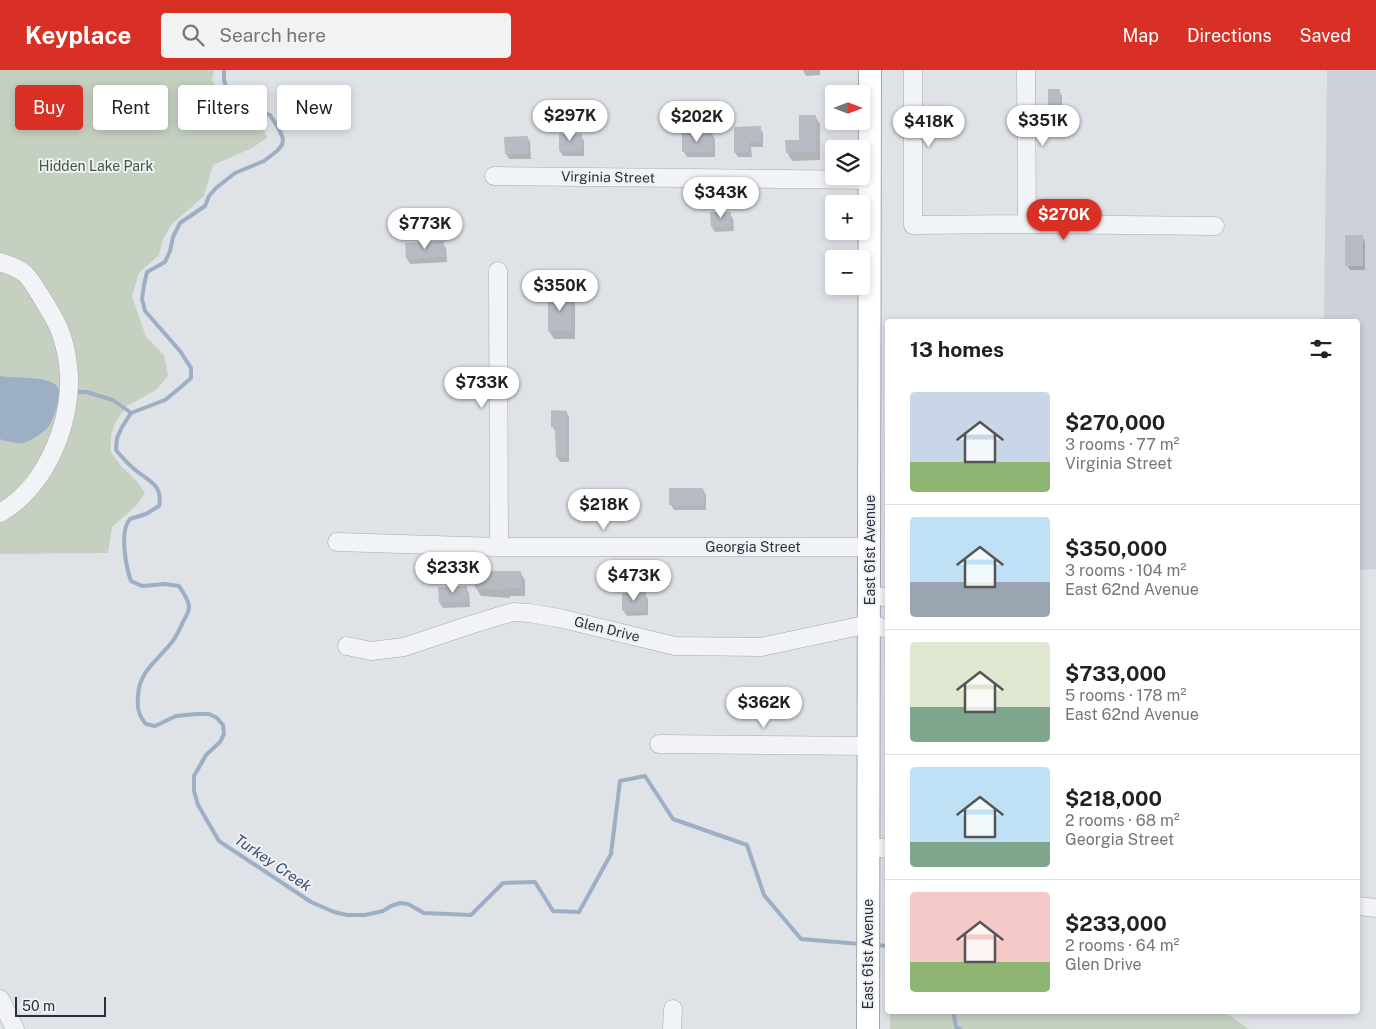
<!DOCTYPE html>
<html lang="en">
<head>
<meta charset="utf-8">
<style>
  body { margin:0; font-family:"Public Sans",sans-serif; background:#f2f2f2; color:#222; height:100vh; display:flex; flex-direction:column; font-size:19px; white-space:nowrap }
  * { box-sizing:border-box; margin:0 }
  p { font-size:16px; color:#767676 }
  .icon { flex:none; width:28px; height:28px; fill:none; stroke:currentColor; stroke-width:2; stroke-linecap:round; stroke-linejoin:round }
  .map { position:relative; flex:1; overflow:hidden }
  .drawer { position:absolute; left:885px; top:249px; width:475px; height:695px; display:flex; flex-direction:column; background:#fff; border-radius:5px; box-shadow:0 2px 8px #0003 }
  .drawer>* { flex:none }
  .top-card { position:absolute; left:15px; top:15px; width:475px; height:45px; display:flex; gap:10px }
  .needle { width:32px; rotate:90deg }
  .controls { position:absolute; left:825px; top:15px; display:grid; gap:10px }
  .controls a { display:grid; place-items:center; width:45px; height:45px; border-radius:5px; background:#fff; box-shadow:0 2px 8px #0003; font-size:25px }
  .scale { position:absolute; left:15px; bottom:12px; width:91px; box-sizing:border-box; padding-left:5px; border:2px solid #2a303d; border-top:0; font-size:14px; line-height:18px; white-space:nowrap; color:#2a303d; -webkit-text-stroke:4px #eff1f5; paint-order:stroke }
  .price { position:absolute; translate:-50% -42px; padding:0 11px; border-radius:18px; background:#fff; color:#222; font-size:16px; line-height:32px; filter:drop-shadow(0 1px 2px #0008) }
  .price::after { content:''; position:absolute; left:50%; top:30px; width:15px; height:11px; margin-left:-8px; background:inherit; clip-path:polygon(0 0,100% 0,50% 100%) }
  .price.selected { background:#d93025; color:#fff }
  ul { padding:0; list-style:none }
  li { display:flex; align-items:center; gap:15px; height:125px; padding:0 25px }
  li+li { border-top:1px solid #e0e0e0 }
  li span { display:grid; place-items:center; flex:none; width:140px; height:100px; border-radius:5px; color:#555 }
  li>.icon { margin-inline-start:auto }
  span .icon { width:60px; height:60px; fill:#fffc; stroke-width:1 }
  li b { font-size:21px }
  h2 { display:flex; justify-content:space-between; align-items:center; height:60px; padding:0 25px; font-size:21px }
  .chip { padding:0 18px; border-radius:5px; background:#fff; box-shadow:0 2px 8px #0003; font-size:18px; line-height:45px }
  .chip.selected { background:#d93025; color:#fff }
  header { display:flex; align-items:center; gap:30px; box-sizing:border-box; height:70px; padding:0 25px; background:#d93025; color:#fff }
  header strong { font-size:24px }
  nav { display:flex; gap:28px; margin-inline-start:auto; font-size:18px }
  .search { width:350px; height:45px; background:#f2f2f2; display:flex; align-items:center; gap:12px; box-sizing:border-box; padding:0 18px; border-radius:5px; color:#767676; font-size:19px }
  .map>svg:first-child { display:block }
  .built { fill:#ced1d9 }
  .green { fill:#c5d0c1 }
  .water { fill:#9dafc4 }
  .shadow { fill:#0003 }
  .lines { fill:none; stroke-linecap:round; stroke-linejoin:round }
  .stream { stroke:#9dafc4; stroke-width:4 }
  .building { fill:#b7bbc3 }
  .minor-casing { stroke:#a5a9b1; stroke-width:19 }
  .major-casing { stroke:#a0a7b2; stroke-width:24 }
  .minor { stroke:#f2f3f6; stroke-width:18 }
  .major { stroke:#fff; stroke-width:22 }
  .labels { text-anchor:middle; stroke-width:4; stroke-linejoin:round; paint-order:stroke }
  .park-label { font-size:14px; fill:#3d5738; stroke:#eff1f5 }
  .street-label { font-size:14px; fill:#2a303d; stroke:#eff1f5 }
  .water-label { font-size:15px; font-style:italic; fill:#374e6d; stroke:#eff1f5 }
</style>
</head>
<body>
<header>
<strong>Keyplace</strong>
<div class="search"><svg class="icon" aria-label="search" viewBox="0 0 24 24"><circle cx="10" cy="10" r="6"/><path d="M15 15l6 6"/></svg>Search here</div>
<nav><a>Map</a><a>Directions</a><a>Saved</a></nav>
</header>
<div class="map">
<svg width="1376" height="959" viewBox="0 0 1376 959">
  <rect width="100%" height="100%" fill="#dfe2e7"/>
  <path class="built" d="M 1327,0 L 1376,0 L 1376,499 L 1358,500 L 1358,251 L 1324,251 Z"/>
  <path class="green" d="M 0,0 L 214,0 L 212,10 L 221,30 L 262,55 L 267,68 L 252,78 L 213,95 L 204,126 L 172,154 L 163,169 L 159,185 L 139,203 L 132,226 L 146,267 L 164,285 L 168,306 L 156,320 L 127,336 L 116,351 L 111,365 L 111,382 L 121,396 L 136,410 L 145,423 L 136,436 L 112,457 L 108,483 L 0,484 Z
    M 890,941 L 1223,941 L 1249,959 L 890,959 Z"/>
  <path class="water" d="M 0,306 C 16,309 43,305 56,315 C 57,316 60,321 60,322 C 58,333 55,346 49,356 C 46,361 29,372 23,373 C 18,374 4,371 0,369 Z"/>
  <path class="shadow" d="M 803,0 L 820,0 L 820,5 L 806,6 Z
    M 1059,21 L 1062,26 L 1062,46 L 1052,46 L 1049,41 Z
    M 815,46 L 820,54 L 820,90 L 792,91 L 787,82 L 800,71 Z
    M 760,58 L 763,63 L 763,77 L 751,77 L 752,87 L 738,87 L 735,82 Z
    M 712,64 L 715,69 L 715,87 L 687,87 L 684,82 Z
    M 581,65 L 584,71 L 584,86 L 563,86 L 560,81 Z
    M 527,67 L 530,72 L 531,89 L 509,89 L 506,84 L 506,68 Z
    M 730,143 L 733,149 L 734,161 L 715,162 L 712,157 Z
    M 1362,166 L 1365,172 L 1365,200 L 1350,200 L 1347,195 Z
    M 443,173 L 446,178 L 447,192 L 410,194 L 407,189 Z
    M 570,225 L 575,233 L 575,269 L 554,269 L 549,261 Z
    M 566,342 L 569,347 L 569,392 L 560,392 L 557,387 L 555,361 L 552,356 Z
    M 703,419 L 706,425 L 706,440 L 674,440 L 671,435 Z
    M 520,502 L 525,510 L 525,526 L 510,526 L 510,528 L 481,526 L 476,518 L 476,503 Z
    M 466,517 L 469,523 L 470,537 L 443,538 L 440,533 L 439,519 Z
    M 645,524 L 648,529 L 648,545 L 627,546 L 624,541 Z"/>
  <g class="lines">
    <path class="stream" d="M 224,0 L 224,10 L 227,20 L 245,35 L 270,45 L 280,61 L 283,69 L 282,75 L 277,81 L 264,91 L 235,103 L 216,118 L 209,126 L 205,136 L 180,153 L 173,167 L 170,181 L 165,192 L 147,202 L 144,215 L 142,229 L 145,241 L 180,281 L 191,298 L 191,308 L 181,317 L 165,330 L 131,343 L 122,357 L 117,368 L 116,380 C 121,386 127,393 133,398 C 146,410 164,414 159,436 L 146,444 L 130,449 C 119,461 126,497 131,511 L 142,516 L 165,514 L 179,516 C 183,522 189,530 189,537 C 189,542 185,548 183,552 C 180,558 177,566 172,572 C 158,590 139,601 138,626 C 137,637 138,645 146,654 L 155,656 L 176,646 L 197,644 L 209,644 L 217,648 L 223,655 L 224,664 L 220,672 L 206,685 L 194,706 L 194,721 L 198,735 L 219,771 L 311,832 L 334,842 L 347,845 L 365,845 L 383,841 L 391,836 L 400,833 L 408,834 L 424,843 L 471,845 L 503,813 L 535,812 L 553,841 L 579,842 L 611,784 L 620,711 L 645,706 L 673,749 L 747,775 L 764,825 L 801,869 L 860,874
      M 75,322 L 86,322 L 113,330 L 131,343
      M 875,875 L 888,876
      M 953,941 L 956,957 L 960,959"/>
  </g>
  <path class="building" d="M 1048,19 L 1060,19 L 1060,41 L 1048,41 Z
    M 799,45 L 816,45 L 816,82 L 786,83 L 785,70 L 799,70 Z
    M 761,56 L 761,72 L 749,72 L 749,82 L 734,83 L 734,57 Z
    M 682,63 L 712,63 L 713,82 L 682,82 Z
    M 559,64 L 582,64 L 582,81 L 559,81 Z
    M 528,66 L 528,84 L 505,84 L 504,67 Z
    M 710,142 L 731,142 L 731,157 L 711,157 Z
    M 1345,165 L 1363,165 L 1363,196 L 1345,196 Z
    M 444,171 L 445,187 L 406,189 L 405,173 Z
    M 548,224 L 571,224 L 571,261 L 548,261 Z
    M 551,340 L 567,341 L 567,387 L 556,387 L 555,357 L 551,357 Z
    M 669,418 L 703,418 L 704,435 L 669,435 Z
    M 474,501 L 521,501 L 521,518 L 506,518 L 506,520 L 475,518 Z
    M 467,516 L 468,532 L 439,533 L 438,517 Z
    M 646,522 L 646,541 L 622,541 L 622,523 Z"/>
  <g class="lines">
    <defs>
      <path id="minor" d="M 913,0 L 913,155 L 1027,154 L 1215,156
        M 1026,0 L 1027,154
        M 494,106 L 871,110
        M 0,192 C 8,195 18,198 24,203 C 31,208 43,230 48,238 C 52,245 57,253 60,261 C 64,272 67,284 68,295 C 75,347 47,417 0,443
        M 498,201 L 499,477
        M 337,472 L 499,477 L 870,477
        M 869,526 L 888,527
        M 347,576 L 371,581 L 404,577 L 473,554 L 513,542 L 529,543 L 559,548 L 675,576 L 761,577 L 869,554 L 888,559
        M 659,674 L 869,676
        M 869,778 L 888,778
        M 1358,836 L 1376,838
        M 0,929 L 15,959
        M 672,959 L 673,939"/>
      <path id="major" d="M 868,959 L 870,0"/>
    </defs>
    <use href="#minor" class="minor-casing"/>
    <use href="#major" class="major-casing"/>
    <use href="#minor" class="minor"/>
    <use href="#major" class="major"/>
  </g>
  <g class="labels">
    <g class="park-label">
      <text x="96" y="101">Hidden Lake Park</text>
    </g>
    <g class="street-label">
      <text transform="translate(608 107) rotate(1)" y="5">Virginia Street</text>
      <text x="753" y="482">Georgia Street</text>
      <text transform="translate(870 480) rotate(-90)" y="5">East 61st Avenue</text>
      <text transform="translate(607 559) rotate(14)" y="5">Glen Drive</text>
      <text transform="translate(868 884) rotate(-90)" y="5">East 61st Avenue</text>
    </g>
    <g class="water-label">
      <text transform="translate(273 793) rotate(34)" y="5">Turkey Creek</text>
    </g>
  </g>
</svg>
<div class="controls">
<a><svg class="needle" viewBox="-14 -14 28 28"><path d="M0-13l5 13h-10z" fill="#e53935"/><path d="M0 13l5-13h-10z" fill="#767676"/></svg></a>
<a><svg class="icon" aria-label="layers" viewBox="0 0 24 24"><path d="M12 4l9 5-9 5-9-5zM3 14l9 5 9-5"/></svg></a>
<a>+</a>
<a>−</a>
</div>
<div class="scale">50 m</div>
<b class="price" style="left:570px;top:72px">$297K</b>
<b class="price" style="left:697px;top:73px">$202K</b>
<b class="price" style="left:1043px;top:77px">$351K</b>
<b class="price" style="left:929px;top:78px">$418K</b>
<b class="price" style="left:721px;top:149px">$343K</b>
<b class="price selected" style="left:1064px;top:171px">$270K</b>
<b class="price" style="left:425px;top:180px">$773K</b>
<b class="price" style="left:560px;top:242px">$350K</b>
<b class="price" style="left:482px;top:339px">$733K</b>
<b class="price" style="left:604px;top:461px">$218K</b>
<b class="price" style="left:453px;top:524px">$233K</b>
<b class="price" style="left:634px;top:532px">$473K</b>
<b class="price" style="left:764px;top:659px">$362K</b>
<div class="top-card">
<a class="chip selected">Buy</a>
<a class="chip">Rent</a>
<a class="chip">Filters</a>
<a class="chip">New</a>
</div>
<section class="drawer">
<h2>13 homes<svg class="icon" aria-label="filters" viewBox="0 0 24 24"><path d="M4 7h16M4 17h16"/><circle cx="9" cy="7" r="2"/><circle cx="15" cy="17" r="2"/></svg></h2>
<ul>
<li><span style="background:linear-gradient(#c9d6e8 70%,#8fb573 0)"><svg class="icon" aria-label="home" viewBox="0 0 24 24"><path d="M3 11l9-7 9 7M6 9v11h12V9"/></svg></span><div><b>$270,000</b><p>3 rooms · 77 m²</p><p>Virginia Street</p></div></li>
<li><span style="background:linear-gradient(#bfe0f5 65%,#9aa5b1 0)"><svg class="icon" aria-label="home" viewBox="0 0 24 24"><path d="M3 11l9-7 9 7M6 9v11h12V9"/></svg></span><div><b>$350,000</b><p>3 rooms · 104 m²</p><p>East 62nd Avenue</p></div></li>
<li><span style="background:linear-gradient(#dfe7d0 65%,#7fa58c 0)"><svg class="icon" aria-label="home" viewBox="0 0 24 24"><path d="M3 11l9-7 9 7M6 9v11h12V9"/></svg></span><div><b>$733,000</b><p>5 rooms · 178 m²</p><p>East 62nd Avenue</p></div></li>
<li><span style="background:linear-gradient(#bfe0f5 75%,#7fa58c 0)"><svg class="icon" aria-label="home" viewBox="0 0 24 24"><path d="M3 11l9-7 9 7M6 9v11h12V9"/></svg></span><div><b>$218,000</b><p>2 rooms · 68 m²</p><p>Georgia Street</p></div></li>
<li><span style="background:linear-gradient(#f6c9c9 70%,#8fb573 0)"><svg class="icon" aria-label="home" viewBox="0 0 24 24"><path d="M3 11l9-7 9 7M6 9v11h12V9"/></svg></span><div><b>$233,000</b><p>2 rooms · 64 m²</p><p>Glen Drive</p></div></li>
</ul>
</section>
</div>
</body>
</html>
